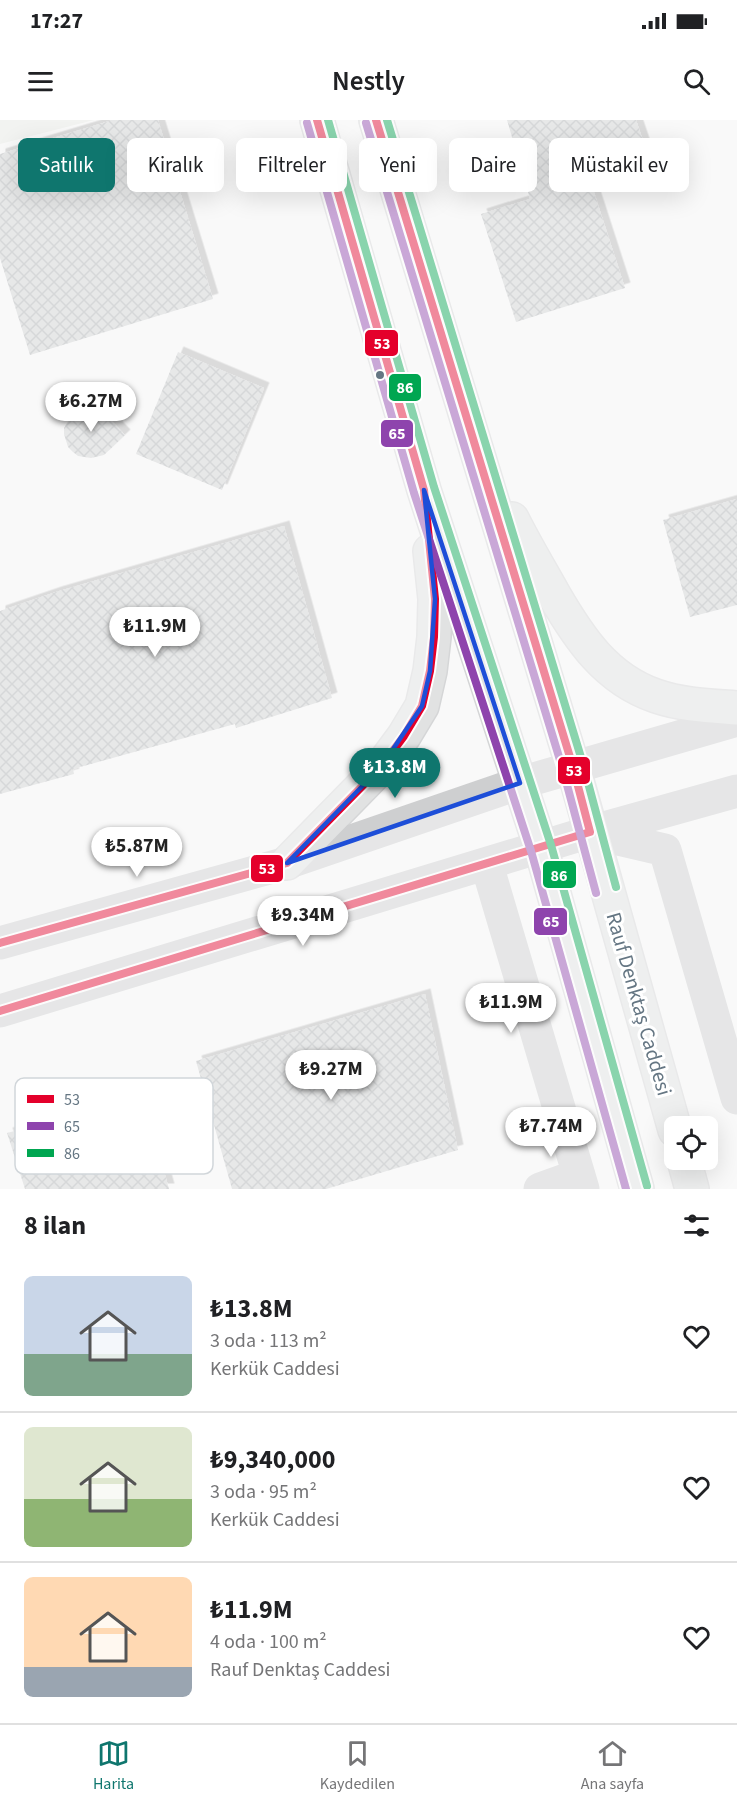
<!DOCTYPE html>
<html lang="tr">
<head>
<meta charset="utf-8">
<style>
  body { margin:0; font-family:"Source Sans 3",sans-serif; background:#f6f6f6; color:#202124; height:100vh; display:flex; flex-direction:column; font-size:22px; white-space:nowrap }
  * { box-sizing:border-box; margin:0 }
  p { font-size:20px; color:#757577 }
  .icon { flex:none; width:33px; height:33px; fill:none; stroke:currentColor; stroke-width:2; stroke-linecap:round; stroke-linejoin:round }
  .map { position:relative; height:1069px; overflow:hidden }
  .panel { display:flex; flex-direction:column; background:#fff; flex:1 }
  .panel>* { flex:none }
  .top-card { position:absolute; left:18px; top:18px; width:702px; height:54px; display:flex; gap:12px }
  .buttons { position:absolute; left:664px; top:996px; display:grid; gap:12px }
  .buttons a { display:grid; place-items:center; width:54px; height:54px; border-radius:9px; background:#fff; box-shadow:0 6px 24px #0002; font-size:30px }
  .price { position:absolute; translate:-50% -51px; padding:0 14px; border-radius:21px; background:#fff; color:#222; font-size:20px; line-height:39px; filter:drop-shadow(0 2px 3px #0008) }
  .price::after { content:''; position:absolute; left:50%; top:36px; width:18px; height:14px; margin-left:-9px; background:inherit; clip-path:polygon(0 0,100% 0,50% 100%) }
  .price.active { background:#0f766e; color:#fff }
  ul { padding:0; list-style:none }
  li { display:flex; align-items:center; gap:18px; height:150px; padding:0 24px }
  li+li { border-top:2px solid #e0e0e0 }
  li span { display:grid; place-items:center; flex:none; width:168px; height:120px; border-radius:9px; color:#555 }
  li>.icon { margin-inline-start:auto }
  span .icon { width:72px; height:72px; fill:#fffc; stroke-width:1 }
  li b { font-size:26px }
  h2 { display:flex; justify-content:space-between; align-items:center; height:72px; padding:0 24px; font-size:26px }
  .pill { padding:0 21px; border-radius:9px; background:#fff; box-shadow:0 6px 24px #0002; font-size:21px; line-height:54px }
  .pill.active { background:#0f766e; color:#fff }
  .status { display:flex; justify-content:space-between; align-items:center; height:42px; padding:0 30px; background:#fff; direction:ltr }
  .status svg { height:16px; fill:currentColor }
  header { display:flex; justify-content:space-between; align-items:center; height:78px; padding:0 24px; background:#fff; font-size:27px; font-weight:600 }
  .tabs { display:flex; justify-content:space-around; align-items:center; height:84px; border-top:2px solid #e0e0e0; background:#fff; font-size:16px; color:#757577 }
  .tabs a { display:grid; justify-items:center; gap:3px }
  .tabs .active { color:#0f766e }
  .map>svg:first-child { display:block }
  .park { fill:#e8ebe6 }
  .building { fill:url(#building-cross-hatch); filter:url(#shadow) }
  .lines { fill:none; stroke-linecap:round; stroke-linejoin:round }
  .major-casing { stroke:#d5d6d7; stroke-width:36 }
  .minor { stroke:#cecfd0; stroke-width:33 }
  .major { stroke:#e1e2e2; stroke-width:33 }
  .bus-1-casing { stroke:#fff; stroke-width:12 }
  .bus-2-casing { stroke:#fff; stroke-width:12 }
  .bus-3-casing { stroke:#fff; stroke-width:12 }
  .bus-1 { stroke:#e4002b; stroke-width:8 }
  .bus-2 { stroke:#8e44ad; stroke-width:8 }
  .bus-3 { stroke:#00a651; stroke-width:8 }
  .marked { fill:none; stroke:#1d4ed8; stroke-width:4.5; stroke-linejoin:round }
  .bus-dot { fill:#657683; stroke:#fff; stroke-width:2 }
  .labels { text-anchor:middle; stroke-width:6; stroke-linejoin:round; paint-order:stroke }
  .street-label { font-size:21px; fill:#657683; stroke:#fff }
  .key { fill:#fff; stroke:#d1d6da; stroke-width:1.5 }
  .key-label { font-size:16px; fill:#657683 }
  .line-badge { stroke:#fff; stroke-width:2 }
  .badge-label { font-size:16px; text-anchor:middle; font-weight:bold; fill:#fff }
</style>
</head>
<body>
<div class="status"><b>17:27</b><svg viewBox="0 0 49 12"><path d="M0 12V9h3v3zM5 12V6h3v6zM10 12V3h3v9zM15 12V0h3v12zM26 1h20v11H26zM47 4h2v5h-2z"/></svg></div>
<header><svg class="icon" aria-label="menu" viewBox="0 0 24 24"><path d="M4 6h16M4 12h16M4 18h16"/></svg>Nestly<svg class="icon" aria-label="search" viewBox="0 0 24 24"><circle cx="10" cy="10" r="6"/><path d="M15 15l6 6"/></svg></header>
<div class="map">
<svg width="737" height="1069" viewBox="0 0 737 1069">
  <defs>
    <pattern id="building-cross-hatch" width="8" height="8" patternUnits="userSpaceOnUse" patternTransform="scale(1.5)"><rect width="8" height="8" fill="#d0d2d3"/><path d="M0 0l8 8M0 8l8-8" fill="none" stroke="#acafb1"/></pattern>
    <filter id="shadow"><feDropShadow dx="5.5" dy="-5.5" stdDeviation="0" flood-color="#0004"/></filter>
  </defs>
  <rect width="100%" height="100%" fill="#f9f9f9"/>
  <path class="park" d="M 0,0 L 94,0 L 0,24 Z"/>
  <path class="building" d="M 113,0 L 158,0 L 213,179 L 30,235 L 0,138 L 0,34 Z
    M 507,0 L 636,0 L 650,41 L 590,60 L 625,168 L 516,202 L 481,94 L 530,79 Z
    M 178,232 L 264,268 L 222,370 L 136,334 Z
    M 88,288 L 101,290 L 125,315 L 104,335 L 91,338 L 78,336 L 73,332 L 68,327 L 64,314 L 64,308 L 71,296 L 76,291 Z
    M 737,379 L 737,485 L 690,497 L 663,400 Z
    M 284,406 L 332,578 L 236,608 L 235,604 L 73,649 L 74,654 L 0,674 L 0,491 L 56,472 Z
    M 425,874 L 458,1030 L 326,1069 L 232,1069 L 196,941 Z
    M 143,977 L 169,1069 L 25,1069 L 7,1013 Z"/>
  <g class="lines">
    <defs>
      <path id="major" d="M 317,0 L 424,370 L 541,728 L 637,1069
        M 376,0 L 573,647 L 675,1010
        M 512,399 C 525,425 540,450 554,475 C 579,518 606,559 656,576 C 682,585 710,586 737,588
        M 287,743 L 381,647 L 404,616 L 422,586 L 430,551 L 434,517 L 435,479 L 430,431
        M 684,1040 L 692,1069"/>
    </defs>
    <use href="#major" class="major-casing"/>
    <path class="minor" d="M 592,713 L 665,730 L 737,978
      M 487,745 L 583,1069
      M 0,823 L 287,743 L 520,663 L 737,600
      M 0,891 L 590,712 L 737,671
      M 540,1069 L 579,1055"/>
    <use href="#major" class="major"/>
    <defs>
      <path id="bus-1" d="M 0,823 L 287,743 L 381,647 L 404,616 L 422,586 L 430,551 L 434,517 L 435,479 L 424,370 L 317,0
        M 0,891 L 590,712 L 573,647 L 376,0"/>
      <path id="bus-2" d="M 307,3 L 414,373 L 531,731 L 626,1069
        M 366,3 L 563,650 L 596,773"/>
      <path id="bus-3" d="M 328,0 L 434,367 L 551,725 L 647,1066
        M 387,0 L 583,644 L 616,767"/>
    </defs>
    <use href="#bus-1" class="bus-1-casing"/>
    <use href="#bus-2" class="bus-2-casing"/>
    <use href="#bus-3" class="bus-3-casing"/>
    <use href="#bus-1" class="bus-1"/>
    <use href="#bus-2" class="bus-2"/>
    <use href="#bus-3" class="bus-3"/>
  </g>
  <path d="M0 0H737V1069H0ZM 424,370 L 520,663 L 287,743 L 381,647 L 422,586 L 430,551 L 435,479 Z" fill="#f9f9f9" fill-opacity=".55" fill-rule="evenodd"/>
  <path class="marked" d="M 424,370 L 520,663 L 287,743 L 381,647 L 422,586 L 430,551 L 435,479 Z"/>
  <circle class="bus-dot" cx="380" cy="255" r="5"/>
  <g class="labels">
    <g class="street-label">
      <text transform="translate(639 884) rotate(74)" y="7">Rauf Denktaş Caddesi</text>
    </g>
  </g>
  <rect x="15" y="958" width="198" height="96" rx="9" class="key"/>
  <rect x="27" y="975" width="27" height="8" fill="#e4002b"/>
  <rect x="27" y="1002" width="27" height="8" fill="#8e44ad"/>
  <rect x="27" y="1029" width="27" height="8" fill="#00a651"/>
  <g class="key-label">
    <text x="64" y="985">53</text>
    <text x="64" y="1012">65</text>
    <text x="64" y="1039">86</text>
  </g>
  <g class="line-badge">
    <rect x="364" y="209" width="35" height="28" rx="6" fill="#e4002b"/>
    <rect x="388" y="253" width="34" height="29" rx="6" fill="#00a651"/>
    <rect x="380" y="299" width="34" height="29" rx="6" fill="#8e44ad"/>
    <rect x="557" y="636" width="34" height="29" rx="6" fill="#e4002b"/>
    <rect x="250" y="734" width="34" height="29" rx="6" fill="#e4002b"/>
    <rect x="542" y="740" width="35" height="29" rx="6" fill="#00a651"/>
    <rect x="533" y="787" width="35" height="29" rx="6" fill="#8e44ad"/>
  </g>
  <g class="badge-label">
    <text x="382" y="229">53</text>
    <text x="405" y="273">86</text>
    <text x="397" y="319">65</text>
    <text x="574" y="656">53</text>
    <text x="267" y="754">53</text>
    <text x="559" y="761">86</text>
    <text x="551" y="807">65</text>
  </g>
</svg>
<div class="buttons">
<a><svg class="icon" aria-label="locate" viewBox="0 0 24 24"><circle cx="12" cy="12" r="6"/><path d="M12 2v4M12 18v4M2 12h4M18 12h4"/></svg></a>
</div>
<b class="price" style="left:91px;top:313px">₺6.27M</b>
<b class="price" style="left:155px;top:538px">₺11.9M</b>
<b class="price active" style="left:395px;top:679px">₺13.8M</b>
<b class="price" style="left:137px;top:758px">₺5.87M</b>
<b class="price" style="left:303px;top:827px">₺9.34M</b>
<b class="price" style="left:511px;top:914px">₺11.9M</b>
<b class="price" style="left:331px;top:981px">₺9.27M</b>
<b class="price" style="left:551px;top:1038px">₺7.74M</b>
<div class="top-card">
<a class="pill active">Satılık</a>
<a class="pill">Kiralık</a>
<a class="pill">Filtreler</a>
<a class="pill">Yeni</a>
<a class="pill">Daire</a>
<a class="pill">Müstakil ev</a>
</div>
</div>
<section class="panel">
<h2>8 ilan<svg class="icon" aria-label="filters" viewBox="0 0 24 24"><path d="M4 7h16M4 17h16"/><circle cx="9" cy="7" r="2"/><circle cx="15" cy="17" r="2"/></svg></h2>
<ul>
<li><span style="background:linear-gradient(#c9d6e8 65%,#7fa58c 0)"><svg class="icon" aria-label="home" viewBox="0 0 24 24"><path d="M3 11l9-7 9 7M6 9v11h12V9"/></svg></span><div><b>₺13.8M</b><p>3 oda · 113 m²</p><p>Kerkük Caddesi</p></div><svg class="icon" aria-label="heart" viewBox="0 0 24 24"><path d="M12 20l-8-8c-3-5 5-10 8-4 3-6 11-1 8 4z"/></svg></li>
<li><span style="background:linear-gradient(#dfe7d0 60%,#8fb573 0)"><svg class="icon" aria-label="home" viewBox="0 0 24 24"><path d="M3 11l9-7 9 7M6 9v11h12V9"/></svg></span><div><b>₺9,340,000</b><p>3 oda · 95 m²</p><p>Kerkük Caddesi</p></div><svg class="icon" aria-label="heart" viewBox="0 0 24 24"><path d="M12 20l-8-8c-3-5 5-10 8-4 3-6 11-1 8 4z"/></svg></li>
<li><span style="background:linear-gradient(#ffd9b3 75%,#9aa5b1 0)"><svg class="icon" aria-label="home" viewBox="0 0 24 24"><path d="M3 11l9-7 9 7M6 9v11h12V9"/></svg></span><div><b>₺11.9M</b><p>4 oda · 100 m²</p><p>Rauf Denktaş Caddesi</p></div><svg class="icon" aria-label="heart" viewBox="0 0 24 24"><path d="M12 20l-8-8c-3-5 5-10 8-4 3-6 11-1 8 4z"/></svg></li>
</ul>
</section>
<nav class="tabs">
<a class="active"><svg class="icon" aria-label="map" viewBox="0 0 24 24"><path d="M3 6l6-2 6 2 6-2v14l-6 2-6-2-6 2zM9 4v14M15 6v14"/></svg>Harita</a>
<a><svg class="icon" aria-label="saved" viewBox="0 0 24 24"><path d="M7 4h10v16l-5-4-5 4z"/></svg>Kaydedilen</a>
<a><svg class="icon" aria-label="home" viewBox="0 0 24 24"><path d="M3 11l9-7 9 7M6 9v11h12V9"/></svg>Ana sayfa</a>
</nav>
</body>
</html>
